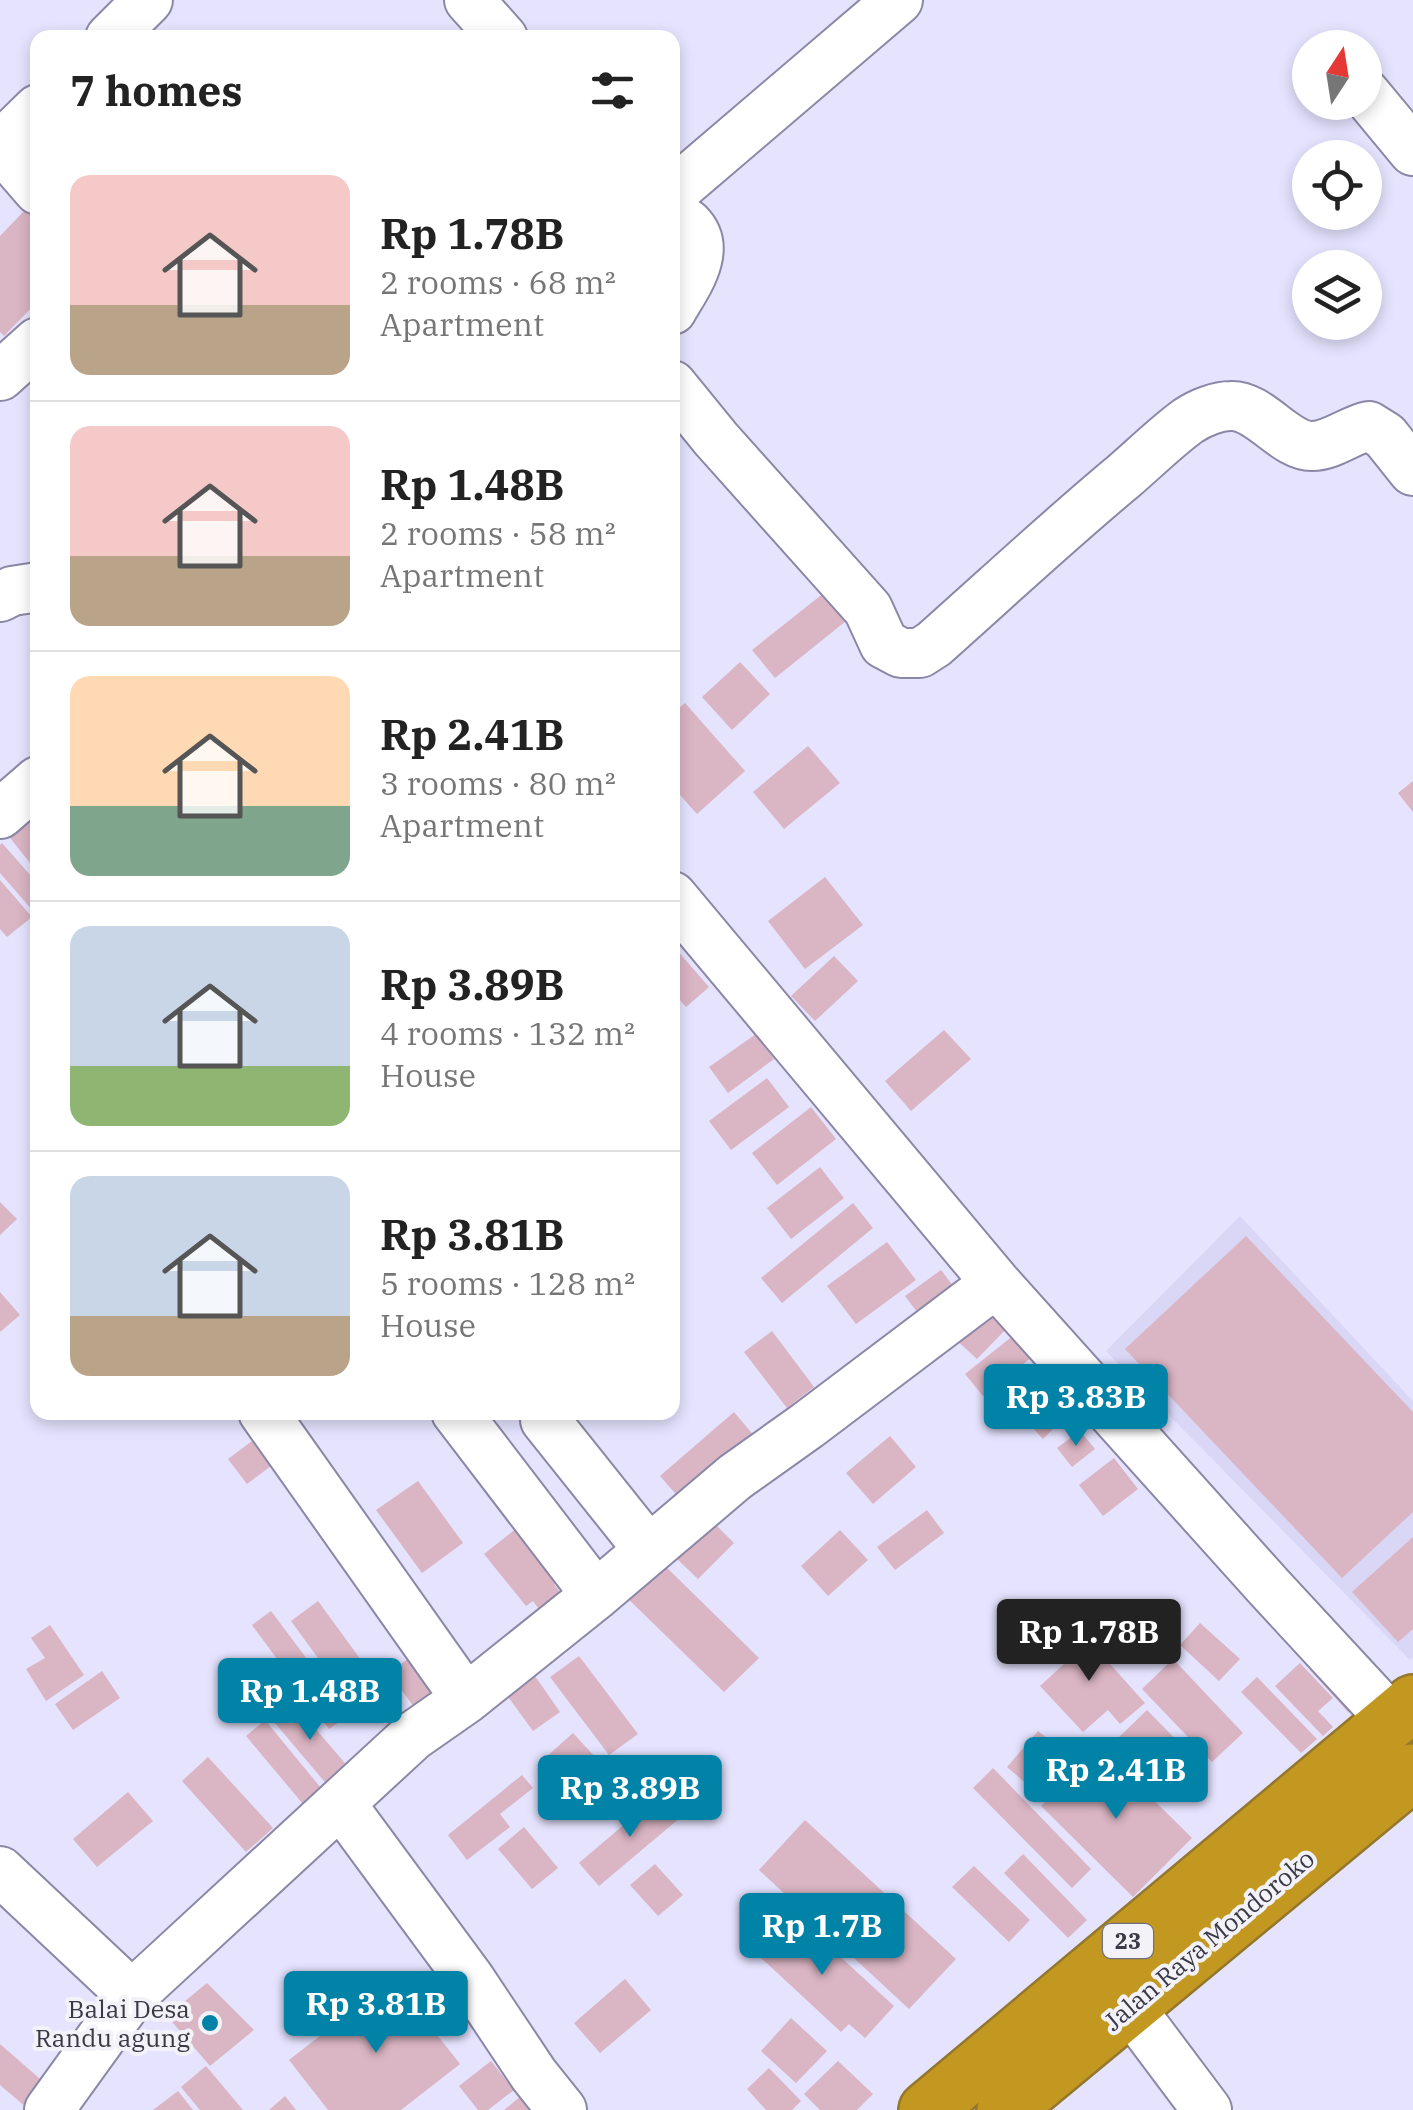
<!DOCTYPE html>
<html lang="en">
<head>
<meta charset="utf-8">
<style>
  body { margin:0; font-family:"IBM Plex Serif",serif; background:#f2f2f2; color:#222; height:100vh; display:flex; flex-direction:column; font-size:38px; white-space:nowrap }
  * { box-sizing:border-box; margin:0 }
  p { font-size:32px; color:#767676 }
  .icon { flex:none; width:55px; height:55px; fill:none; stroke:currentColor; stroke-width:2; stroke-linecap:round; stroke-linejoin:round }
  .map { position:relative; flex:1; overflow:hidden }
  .details { position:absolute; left:30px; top:30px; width:650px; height:1390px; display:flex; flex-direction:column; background:#fff; border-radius:20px; box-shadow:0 5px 15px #0003 }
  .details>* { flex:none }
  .needle { width:65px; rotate:12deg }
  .fabs { position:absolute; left:1292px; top:30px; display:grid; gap:20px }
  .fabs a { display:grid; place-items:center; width:90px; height:90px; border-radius:50%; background:#fff; box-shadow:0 5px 15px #0003; font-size:50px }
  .price { position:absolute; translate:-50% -85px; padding:0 22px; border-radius:10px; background:#0183a7; color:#fff; font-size:32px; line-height:65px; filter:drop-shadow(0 2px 5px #0008) }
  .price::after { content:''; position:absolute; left:50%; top:60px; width:30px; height:22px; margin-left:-15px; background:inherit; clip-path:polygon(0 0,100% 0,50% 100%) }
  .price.active { background:#222; color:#fff }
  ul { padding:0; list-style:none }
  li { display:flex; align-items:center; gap:30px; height:250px; padding:0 40px }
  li+li { border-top:2px solid #e0e0e0 }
  li span { display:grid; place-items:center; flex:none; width:280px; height:200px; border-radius:20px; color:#555 }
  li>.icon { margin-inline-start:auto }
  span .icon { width:120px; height:120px; fill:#fffc; stroke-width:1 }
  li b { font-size:42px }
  h2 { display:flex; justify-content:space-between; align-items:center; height:120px; padding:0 40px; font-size:42px }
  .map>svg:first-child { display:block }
  .built { fill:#dad6f6 }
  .building { fill:#dab5c3 }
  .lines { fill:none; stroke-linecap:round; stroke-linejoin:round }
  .minor-casing { stroke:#8b87a6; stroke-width:52 }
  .highway-casing { stroke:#93772d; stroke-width:60 }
  .minor { stroke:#fff; stroke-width:48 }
  .highway { stroke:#c39820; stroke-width:55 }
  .poi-dot { fill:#0183a7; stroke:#f3f2f9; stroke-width:4 }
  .labels { text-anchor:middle; stroke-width:8; stroke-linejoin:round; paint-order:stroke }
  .shield { fill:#f3f2f9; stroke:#72707c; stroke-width:2.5 }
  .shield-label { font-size:22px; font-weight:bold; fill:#3a3946 }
  .street-label { font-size:25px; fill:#3a3946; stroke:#f3f2f9 }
  .poi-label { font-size:25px; fill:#3a3946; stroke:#f3f2f9; text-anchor:end }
</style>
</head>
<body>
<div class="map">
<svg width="1413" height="2110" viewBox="0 0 1413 2110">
  <rect width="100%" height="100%" fill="#e5e3fe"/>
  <path class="built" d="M 1240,1216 L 1413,1401 L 1413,1657 L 1410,1660 L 1106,1351 Z"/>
  <path class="building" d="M 28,207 L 38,216 L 38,301 L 4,336 L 0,332 L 0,236 Z
    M 839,581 L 861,609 L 775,678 L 752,650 Z
    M 740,662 L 770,694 L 732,730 L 702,697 Z
    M 685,703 L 745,771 L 697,814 L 672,786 L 672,714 Z
    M 808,746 L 840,783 L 784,829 L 753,792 Z
    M 1413,781 L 1413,812 L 1398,793 Z
    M 29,817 L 38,829 L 38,873 L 7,834 Z
    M 2,843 L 38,884 L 38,907 L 33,911 L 0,873 L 0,845 Z
    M 825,877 L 863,925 L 805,969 L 768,921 Z
    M 0,880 L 32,917 L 7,937 L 0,929 Z
    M 676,949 L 709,987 L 686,1007 L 672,991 L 672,952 Z
    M 834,956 L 858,981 L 815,1021 L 791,996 Z
    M 944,1030 L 971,1059 L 911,1111 L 885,1081 Z
    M 756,1034 L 774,1059 L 728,1093 L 709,1067 Z
    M 767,1078 L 789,1107 L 731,1150 L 709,1121 Z
    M 811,1107 L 836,1139 L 777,1185 L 752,1153 Z
    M 820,1167 L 844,1198 L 791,1239 L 767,1208 Z
    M 0,1202 L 17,1219 L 0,1235 Z
    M 853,1203 L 873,1228 L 782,1303 L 761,1278 Z
    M 1246,1236 L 1413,1412 L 1413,1512 L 1342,1578 L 1125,1349 Z
    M 887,1242 L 916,1280 L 856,1324 L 827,1286 Z
    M 941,1270 L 957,1291 L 921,1317 L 905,1296 Z
    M 0,1292 L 20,1315 L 0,1332 Z
    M 986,1304 L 1009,1326 L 977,1359 L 954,1338 Z
    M 772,1331 L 814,1387 L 787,1408 L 744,1352 Z
    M 1014,1335 L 1032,1357 L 983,1396 L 965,1374 Z
    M 1022,1370 L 1037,1387 L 1000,1417 L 985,1399 Z
    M 1050,1404 L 1064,1418 L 1043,1439 L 1029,1424 Z
    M 734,1412 L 761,1444 L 687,1507 L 660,1476 Z
    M 268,1429 L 287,1454 L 247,1484 L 228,1459 Z
    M 1080,1431 L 1095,1449 L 1072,1467 L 1057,1448 Z
    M 890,1436 L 916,1467 L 873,1504 L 846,1473 Z
    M 1114,1458 L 1138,1489 L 1103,1516 L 1079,1485 Z
    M 418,1481 L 463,1543 L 422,1573 L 376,1510 Z
    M 927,1510 L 944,1533 L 895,1570 L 877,1547 Z
    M 531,1517 L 562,1578 L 554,1584 L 566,1600 L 545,1617 L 533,1601 L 526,1606 L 484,1554 Z
    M 712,1521 L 734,1543 L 698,1579 L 676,1558 Z
    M 840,1530 L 868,1560 L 828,1596 L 801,1566 Z
    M 1413,1537 L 1413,1629 L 1398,1642 L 1352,1592 Z
    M 658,1559 L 759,1658 L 724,1692 L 623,1594 Z
    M 318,1601 L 388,1697 L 361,1717 L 291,1621 Z
    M 271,1611 L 349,1715 L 329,1729 L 252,1625 Z
    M 1200,1623 L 1240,1659 L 1219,1681 L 1180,1645 Z
    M 50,1625 L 84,1675 L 46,1701 L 26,1669 L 45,1658 L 31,1638 Z
    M 1075,1625 L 1145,1703 L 1120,1724 L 1108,1710 L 1083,1732 L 1040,1686 L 1066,1662 L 1051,1646 Z
    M 579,1656 L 638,1734 L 609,1755 L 550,1677 Z
    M 409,1658 L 437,1696 L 417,1711 L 389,1673 Z
    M 1173,1659 L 1243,1733 L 1212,1762 L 1142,1689 Z
    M 1319,1660 L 1359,1705 L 1349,1713 L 1310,1670 Z
    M 526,1663 L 560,1712 L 533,1731 L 498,1683 Z
    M 1300,1663 L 1333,1698 L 1318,1711 L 1333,1727 L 1323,1736 L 1275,1686 Z
    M 102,1671 L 120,1698 L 73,1730 L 55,1704 Z
    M 1257,1677 L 1317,1739 L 1301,1753 L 1241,1692 Z
    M 290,1699 L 350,1769 L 329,1787 L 269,1716 Z
    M 1147,1710 L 1196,1760 L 1165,1790 L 1116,1740 Z
    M 265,1720 L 321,1788 L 303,1804 L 246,1736 Z
    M 1038,1731 L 1068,1755 L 1036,1792 L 1007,1767 Z
    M 573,1733 L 596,1758 L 560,1791 L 537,1765 Z
    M 1100,1747 L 1192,1838 L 1133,1897 L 1041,1806 Z
    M 208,1757 L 273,1828 L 246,1852 L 182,1781 Z
    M 993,1768 L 1091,1869 L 1072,1888 L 973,1788 Z
    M 522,1775 L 533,1788 L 500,1814 L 510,1827 L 467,1860 L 448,1835 Z
    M 128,1792 L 153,1821 L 97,1867 L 73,1839 Z
    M 661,1793 L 681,1817 L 599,1886 L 579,1863 Z
    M 805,1820 L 956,1959 L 909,2009 L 759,1870 Z
    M 524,1827 L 558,1868 L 532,1889 L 498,1849 Z
    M 1023,1854 L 1087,1920 L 1068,1938 L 1004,1873 Z
    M 655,1864 L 683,1895 L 658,1916 L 630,1885 Z
    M 974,1866 L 1030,1920 L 1009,1942 L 952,1887 Z
    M 772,1917 L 798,1942 L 810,1929 L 894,2006 L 865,2038 L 849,2024 L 841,2032 L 746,1944 Z
    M 393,1979 L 460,2064 L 401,2110 L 328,2110 L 289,2060 Z
    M 625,1979 L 651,2010 L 600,2053 L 574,2023 Z
    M 207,1983 L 254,2030 L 210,2066 L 167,2016 Z
    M 791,2018 L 827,2051 L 796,2083 L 761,2051 Z
    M 0,2044 L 47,2085 L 27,2108 L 0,2085 Z
    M 491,2061 L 514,2090 L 488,2110 L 478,2110 L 459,2086 Z
    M 838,2061 L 873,2094 L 857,2110 L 820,2110 L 804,2094 Z
    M 206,2066 L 243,2110 L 200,2110 L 181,2087 Z
    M 769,2068 L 801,2101 L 792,2110 L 766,2110 L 747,2089 Z
    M 178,2091 L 193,2110 L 153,2110 Z
    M 285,2096 L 296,2110 L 269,2110 Z
    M 521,2096 L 532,2110 L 504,2110 Z"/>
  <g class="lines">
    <defs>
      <path id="minor" d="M 469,0 L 503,38
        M 110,38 L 148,0
        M 1365,93 L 1413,151
        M 0,146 L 38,190
        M 0,146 L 38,109
        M 672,193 L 898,0
        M 672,216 C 678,219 684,220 688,224 C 714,250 686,285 672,310
        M 0,376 L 38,342
        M 672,385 L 716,439 L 868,609 L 884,644 L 901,653 L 920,653 L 934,644 C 997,588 1059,530 1124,476 C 1145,458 1166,437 1188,421 C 1200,413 1217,406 1231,406 C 1260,405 1284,446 1312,446 C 1332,446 1350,430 1369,426 L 1385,436 L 1413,471
        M 0,597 L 12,591 L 38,587
        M 0,814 L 38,781
        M 672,896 L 996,1283 L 1269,1587 L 1392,1720
        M 263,1412 L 466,1699
        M 456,1412 L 596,1595
        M 545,1420 L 648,1549
        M 341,1804 L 470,1979 L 534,2075 L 562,2110
        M 0,1871 L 132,1995
        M 1129,2006 L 1207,2110
        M 49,2110 L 132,1995 L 413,1736 L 466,1699 L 596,1595 L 735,1477 L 808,1425 L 996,1283"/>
      <path id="highway" d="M 927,2110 L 1413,1703
        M 1005,2110 L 1413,1772"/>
    </defs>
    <use href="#minor" class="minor-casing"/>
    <use href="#highway" class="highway-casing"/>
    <use href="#minor" class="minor"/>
    <use href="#highway" class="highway"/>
  </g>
  <circle class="poi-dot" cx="210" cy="2023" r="10"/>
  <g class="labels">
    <rect class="shield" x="1103" y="1924" width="50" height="34" rx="8"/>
    <g class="shield-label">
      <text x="1128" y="1949">23</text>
    </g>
    <g class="street-label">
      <text transform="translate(1209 1940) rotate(-40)" y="9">Jalan Raya Mondoroko</text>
    </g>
    <g class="poi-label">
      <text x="190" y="2018">Balai Desa<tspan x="190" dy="29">Randu agung</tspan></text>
    </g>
  </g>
</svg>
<div class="fabs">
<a><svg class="needle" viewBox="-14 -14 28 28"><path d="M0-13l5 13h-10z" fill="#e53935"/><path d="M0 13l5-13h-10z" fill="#767676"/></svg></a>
<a><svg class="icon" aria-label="locate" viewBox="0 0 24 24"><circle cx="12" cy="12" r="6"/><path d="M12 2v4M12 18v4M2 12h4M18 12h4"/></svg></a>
<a><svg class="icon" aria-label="layers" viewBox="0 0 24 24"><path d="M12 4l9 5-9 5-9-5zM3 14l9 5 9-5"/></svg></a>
</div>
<b class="price" style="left:1076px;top:1449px">Rp 3.83B</b>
<b class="price active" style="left:1089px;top:1684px">Rp 1.78B</b>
<b class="price" style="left:310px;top:1743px">Rp 1.48B</b>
<b class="price" style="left:1116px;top:1822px">Rp 2.41B</b>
<b class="price" style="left:630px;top:1840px">Rp 3.89B</b>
<b class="price" style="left:822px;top:1978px">Rp 1.7B</b>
<b class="price" style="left:376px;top:2056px">Rp 3.81B</b>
<section class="details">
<h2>7 homes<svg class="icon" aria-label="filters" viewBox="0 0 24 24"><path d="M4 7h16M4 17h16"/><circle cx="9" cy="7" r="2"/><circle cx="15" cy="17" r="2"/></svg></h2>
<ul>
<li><span style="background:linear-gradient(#f6c9c9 65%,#b9a48a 0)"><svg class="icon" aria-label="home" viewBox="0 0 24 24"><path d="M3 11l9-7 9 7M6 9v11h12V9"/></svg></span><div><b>Rp 1.78B</b><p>2 rooms · 68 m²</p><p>Apartment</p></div></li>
<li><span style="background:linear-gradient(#f6c9c9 65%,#b9a48a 0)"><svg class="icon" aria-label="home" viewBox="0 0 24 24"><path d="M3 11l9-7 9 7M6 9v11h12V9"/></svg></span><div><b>Rp 1.48B</b><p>2 rooms · 58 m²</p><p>Apartment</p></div></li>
<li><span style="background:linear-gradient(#ffd9b3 65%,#7fa58c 0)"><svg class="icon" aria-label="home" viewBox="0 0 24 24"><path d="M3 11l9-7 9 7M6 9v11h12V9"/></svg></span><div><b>Rp 2.41B</b><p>3 rooms · 80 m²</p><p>Apartment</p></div></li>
<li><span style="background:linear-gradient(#c9d6e8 70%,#8fb573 0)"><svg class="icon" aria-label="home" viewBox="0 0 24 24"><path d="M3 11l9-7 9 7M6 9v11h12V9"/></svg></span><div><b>Rp 3.89B</b><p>4 rooms · 132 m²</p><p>House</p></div></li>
<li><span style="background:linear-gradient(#c9d6e8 70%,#b9a48a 0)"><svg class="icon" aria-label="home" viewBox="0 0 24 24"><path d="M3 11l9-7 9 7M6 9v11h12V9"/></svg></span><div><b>Rp 3.81B</b><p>5 rooms · 128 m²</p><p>House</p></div></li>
</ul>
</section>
</div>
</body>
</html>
